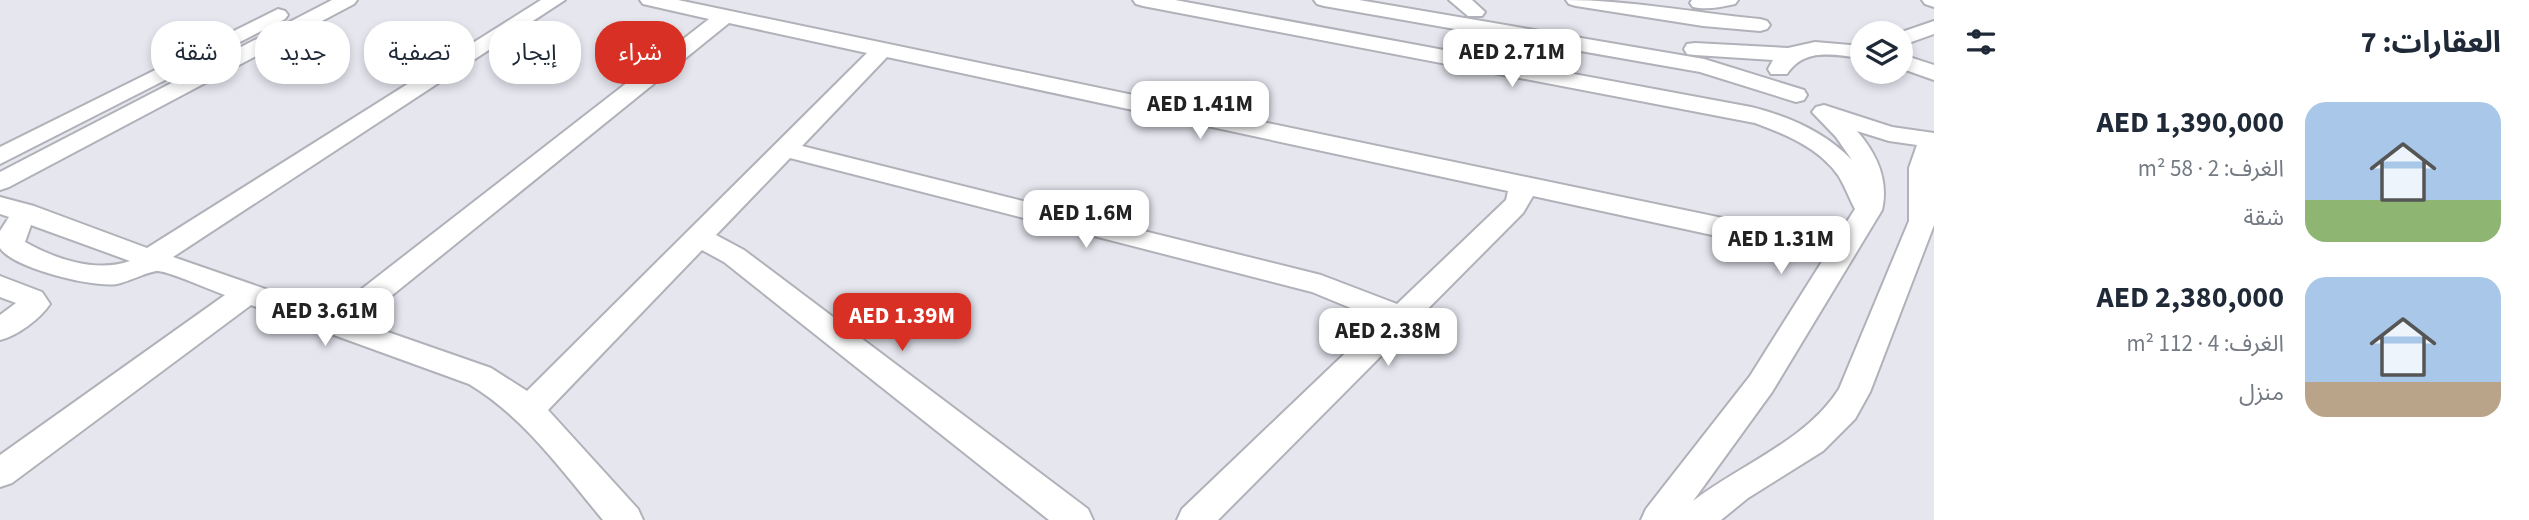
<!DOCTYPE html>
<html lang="ar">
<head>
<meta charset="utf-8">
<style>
  body { margin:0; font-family:"Source Sans 3","Noto Sans Arabic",sans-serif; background:#f2f2f3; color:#1f2937; direction:rtl; height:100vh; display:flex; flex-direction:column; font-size:26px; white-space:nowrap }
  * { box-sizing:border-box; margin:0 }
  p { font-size:23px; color:#747a83 }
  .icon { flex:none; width:38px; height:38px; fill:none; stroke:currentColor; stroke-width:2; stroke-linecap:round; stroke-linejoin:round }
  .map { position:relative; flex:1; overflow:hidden; direction:ltr }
  .side { display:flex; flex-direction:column; background:#fff; width:595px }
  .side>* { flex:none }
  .banner { position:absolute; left:21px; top:21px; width:665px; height:63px; direction:rtl; display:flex; gap:14px }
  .fabs { position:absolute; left:1850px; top:21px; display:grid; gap:14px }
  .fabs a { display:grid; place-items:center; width:63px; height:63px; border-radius:50%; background:#fff; box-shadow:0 4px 10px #0003; font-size:35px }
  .price { position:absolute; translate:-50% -60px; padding:0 16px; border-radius:14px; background:#fff; color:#222; font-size:23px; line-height:46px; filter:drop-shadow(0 2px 4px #0008) }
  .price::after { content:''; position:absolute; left:50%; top:42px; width:21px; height:16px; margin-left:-10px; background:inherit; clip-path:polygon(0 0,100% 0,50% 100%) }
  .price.selected { background:#d93025; color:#fff }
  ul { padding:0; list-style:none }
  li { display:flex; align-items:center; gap:21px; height:175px; padding:0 28px }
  li span { display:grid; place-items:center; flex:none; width:196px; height:140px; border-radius:21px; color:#555 }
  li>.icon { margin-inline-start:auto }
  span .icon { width:84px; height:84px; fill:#fffc; stroke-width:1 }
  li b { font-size:30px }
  h2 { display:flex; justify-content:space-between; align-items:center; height:84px; padding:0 28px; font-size:30px }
  .chip { padding:0 24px; border-radius:28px; background:#fff; box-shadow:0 4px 10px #0003; font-size:24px; line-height:63px }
  .chip.selected { background:#d93025; color:#fff }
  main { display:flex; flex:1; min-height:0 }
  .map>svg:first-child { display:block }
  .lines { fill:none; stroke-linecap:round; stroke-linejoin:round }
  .minor-casing { stroke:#b0b1b9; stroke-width:4 }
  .minor { fill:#fff; fill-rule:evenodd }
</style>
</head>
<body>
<main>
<section class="side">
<h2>العقارات: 7<svg class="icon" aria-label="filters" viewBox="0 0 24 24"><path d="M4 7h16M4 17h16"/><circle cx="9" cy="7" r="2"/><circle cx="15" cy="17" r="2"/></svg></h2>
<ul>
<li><span style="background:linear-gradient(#a9c7e8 70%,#8fb573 0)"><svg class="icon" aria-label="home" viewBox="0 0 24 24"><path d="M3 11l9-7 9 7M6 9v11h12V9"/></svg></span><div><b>AED 1,390,000</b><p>الغرف: 2 · 58 m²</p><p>شقة</p></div></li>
<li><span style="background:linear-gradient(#a9c7e8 75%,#b9a48a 0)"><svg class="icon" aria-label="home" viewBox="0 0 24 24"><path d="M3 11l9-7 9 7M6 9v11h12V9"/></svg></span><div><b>AED 2,380,000</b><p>الغرف: 4 · 112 m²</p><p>منزل</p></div></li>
</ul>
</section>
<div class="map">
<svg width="1934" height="520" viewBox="0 0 1934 520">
  <rect width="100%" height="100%" fill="#e5e6ee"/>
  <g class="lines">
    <defs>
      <path id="minor" d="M 332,0 L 357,0 L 354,4 L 9,187 L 0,190 L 0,172 Z
        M 541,0 L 565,0 L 173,257 L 332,312 L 709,19 L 643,4 L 640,0 L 678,0 L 1799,234 L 1839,234 L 1855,209 C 1849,198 1845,186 1838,175 C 1819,148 1785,134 1755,123 L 1143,6 L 1136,4 L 1133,0 L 1175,0 L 1751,107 C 1788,116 1825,132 1852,160 L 1836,137 L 1812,112 L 1816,107 L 1824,105 L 1892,127 L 1934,133 L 1934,225 L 1870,392 L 1855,419 L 1823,451 L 1748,498 L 1721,520 L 1641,520 L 1646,509 L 1750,376 L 1828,252 L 1799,252 L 1772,248 L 1533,196 L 1523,213 L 1218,520 L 1177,520 L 1182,509 L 1380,320 L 1312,292 L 790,158 L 716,235 L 744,250 L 1088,509 L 1093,520 L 1049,520 L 724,262 L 702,250 L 548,410 L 638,509 L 643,520 L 603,520 C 562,471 524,417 469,384 L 251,305 L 12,483 L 0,487 L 0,455 L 225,295 C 210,290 171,272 158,271 C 149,271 128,282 117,284 C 93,288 13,268 0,248 L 0,231 L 9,217 L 0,214 L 0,197 L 34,206 L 147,248 ZM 729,23 L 867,53 L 527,391 L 491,368 L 359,322 ZM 887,57 L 1508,191 L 1506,200 L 1397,304 L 1321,275 L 802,146 ZM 1857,131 L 1889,141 L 1917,145 L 1909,168 L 1909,221 L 1839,389 C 1807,440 1740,465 1693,501 L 1772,392 L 1882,210 C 1889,180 1877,154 1857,131 ZM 31,225 L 130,261 C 96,273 55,259 25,242 Z
        M 1314,0 L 1359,0 L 1704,59 L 1804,90 L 1807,95 L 1804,100 L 1796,102 L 1700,72 L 1324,6 L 1317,4 Z
        M 1449,0 L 1472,0 L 1485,12 L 1482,16 L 1468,16 Z
        M 1566,0 C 1631,0 1695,13 1760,19 L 1767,21 L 1770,25 L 1767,29 L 1760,31 L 1703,26 L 1576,6 L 1569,4 Z
        M 1692,0 L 1738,0 L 1735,4 C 1722,7 1706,10 1693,7 L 1690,3 Z
        M 1922,0 L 1934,0 L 1934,7 L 1925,4 Z
        M 278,9 L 285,11 L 288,15 L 285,19 L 0,164 L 0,147 Z
        M 1934,21 L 1934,34 L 1900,46 L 1899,33 Z
        M 1815,42 L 1862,46 L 1862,58 C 1834,55 1805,47 1787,74 L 1771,74 L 1768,69 L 1773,60 L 1695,55 L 1687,54 L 1684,49 L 1687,44 L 1695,43 L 1788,48 Z
        M 1900,54 L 1934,65 L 1934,80 L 1900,68 Z
        M 0,276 L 42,292 L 50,304 C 40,319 17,336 0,340 L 0,315 L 16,303 L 0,297 Z"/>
    </defs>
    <use href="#minor" class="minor-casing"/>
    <use href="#minor" class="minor"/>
  </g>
</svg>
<div class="fabs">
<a><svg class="icon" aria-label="layers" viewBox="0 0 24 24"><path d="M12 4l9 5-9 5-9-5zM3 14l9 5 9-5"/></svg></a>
</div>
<b class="price" style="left:1512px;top:89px">AED 2.71M</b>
<b class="price" style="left:1200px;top:141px">AED 1.41M</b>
<b class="price" style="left:1086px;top:250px">AED 1.6M</b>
<b class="price" style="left:1781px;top:276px">AED 1.31M</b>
<b class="price" style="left:325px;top:348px">AED 3.61M</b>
<b class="price selected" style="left:902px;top:353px">AED 1.39M</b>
<b class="price" style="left:1388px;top:368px">AED 2.38M</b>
<div class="banner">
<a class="chip selected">شراء</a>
<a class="chip">إيجار</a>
<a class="chip">تصفية</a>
<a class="chip">جديد</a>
<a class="chip">شقة</a>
</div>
</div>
</main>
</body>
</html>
